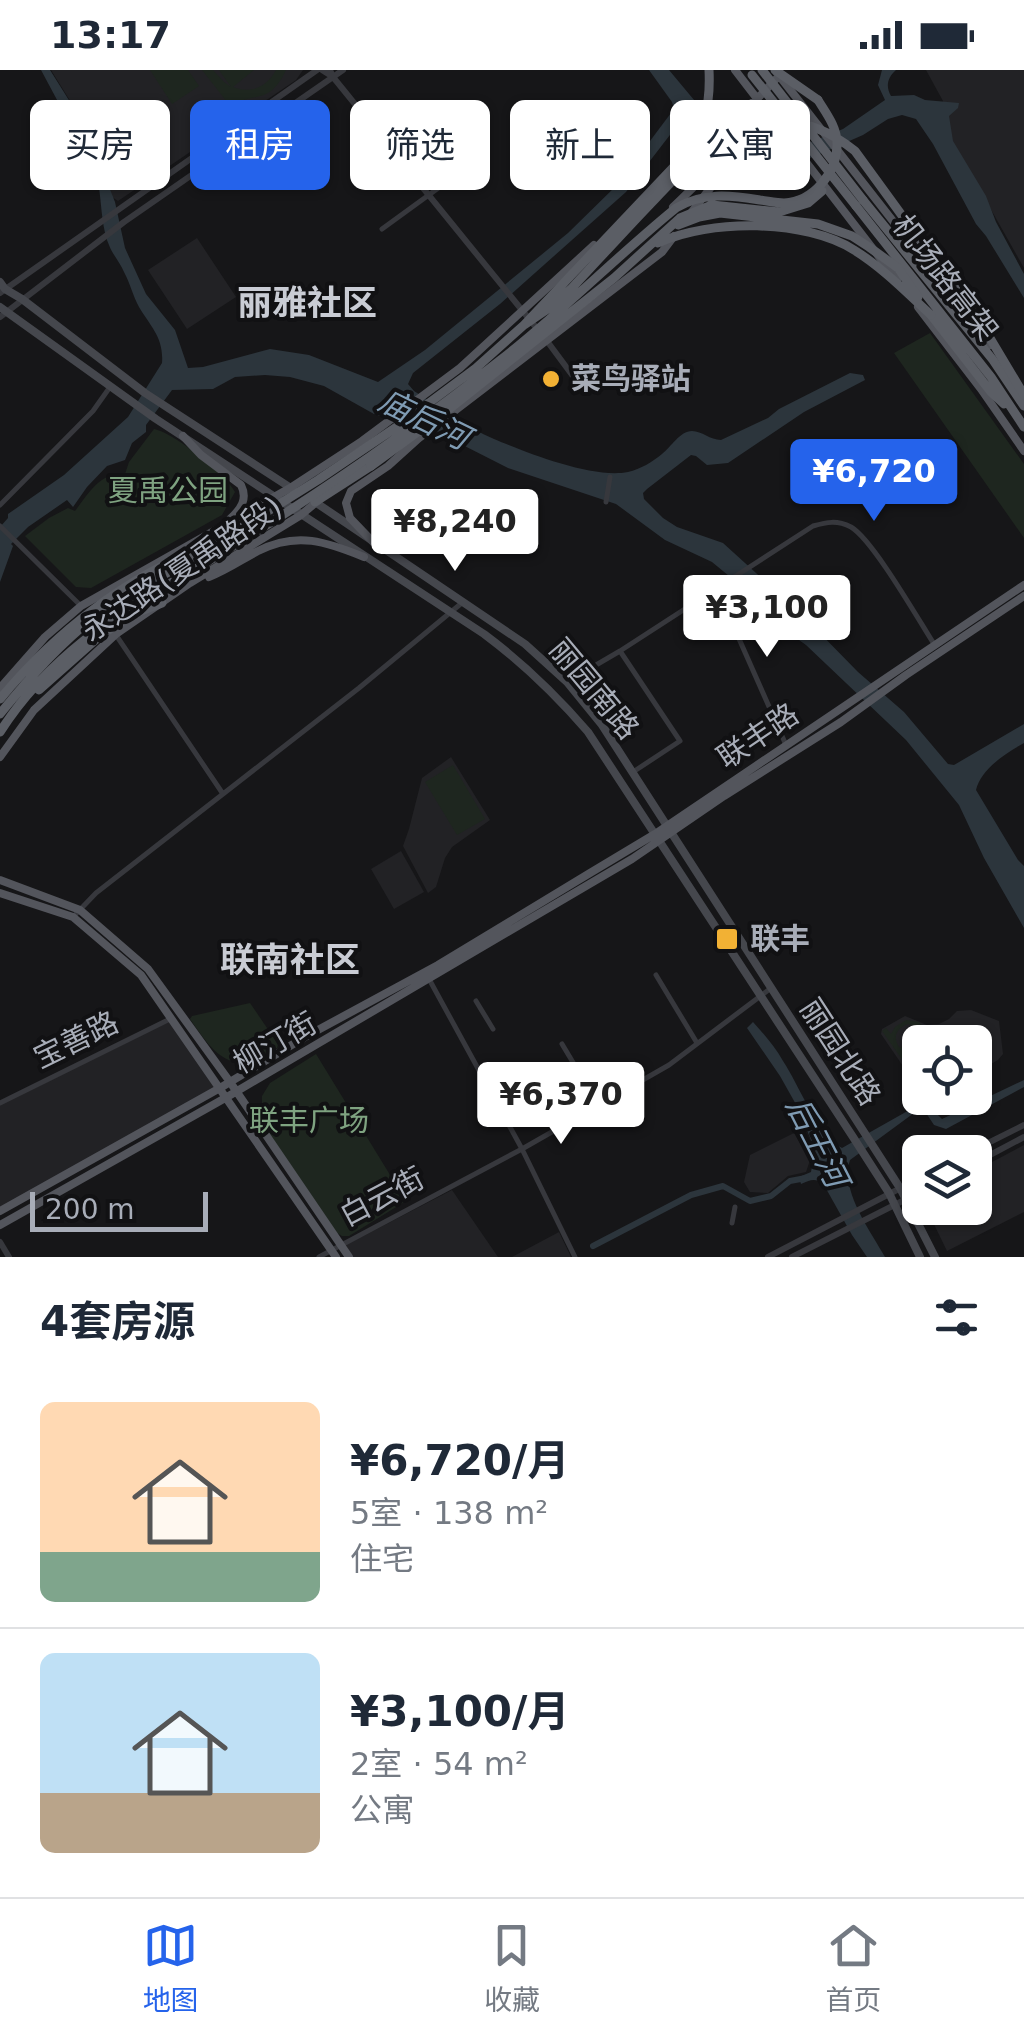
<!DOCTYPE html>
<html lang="zh">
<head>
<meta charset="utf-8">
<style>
  body { margin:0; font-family:"DejaVu Sans","Noto Sans SC",sans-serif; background:#f2f2f3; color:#1f2937; height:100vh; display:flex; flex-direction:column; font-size:38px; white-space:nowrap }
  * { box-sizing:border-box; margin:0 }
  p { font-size:32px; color:#747a83 }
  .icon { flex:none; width:55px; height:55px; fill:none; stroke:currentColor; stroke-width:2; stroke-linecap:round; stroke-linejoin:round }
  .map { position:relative; height:1187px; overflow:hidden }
  .side { display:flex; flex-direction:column; background:#fff; flex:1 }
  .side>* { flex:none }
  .banner { position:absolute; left:30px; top:30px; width:965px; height:90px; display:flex; gap:20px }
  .tools { position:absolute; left:902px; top:955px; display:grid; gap:20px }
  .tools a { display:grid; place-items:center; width:90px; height:90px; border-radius:15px; background:#fff; box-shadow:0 2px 8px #0004; font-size:50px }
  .scale { position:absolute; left:30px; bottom:25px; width:178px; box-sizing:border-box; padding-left:10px; border:5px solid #a8adb8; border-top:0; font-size:28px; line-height:35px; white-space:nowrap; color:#a8adb8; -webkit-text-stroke:8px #111113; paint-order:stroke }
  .price { position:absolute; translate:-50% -85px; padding:0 22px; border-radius:10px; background:#fff; color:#222; font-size:32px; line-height:65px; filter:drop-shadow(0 2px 5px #0008) }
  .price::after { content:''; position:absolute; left:50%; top:60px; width:30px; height:22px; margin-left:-15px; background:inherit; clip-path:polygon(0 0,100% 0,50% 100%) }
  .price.selected { background:#2563eb; color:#fff }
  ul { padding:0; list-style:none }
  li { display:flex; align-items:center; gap:30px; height:250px; padding:0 40px }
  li+li { border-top:2px solid #e0e1e3 }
  li span { display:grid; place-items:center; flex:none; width:280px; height:200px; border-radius:15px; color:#555 }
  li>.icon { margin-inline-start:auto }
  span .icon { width:120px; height:120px; fill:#fffc; stroke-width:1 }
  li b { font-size:42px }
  h2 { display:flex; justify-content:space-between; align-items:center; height:120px; padding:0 40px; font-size:42px }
  .chip { padding:0 35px; border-radius:15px; background:#fff; box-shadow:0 2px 8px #0004; font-size:35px; line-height:90px }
  .chip.selected { background:#2563eb; color:#fff }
  .status { display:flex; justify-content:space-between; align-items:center; height:70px; padding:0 50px; background:#fff; direction:ltr }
  .status svg { height:28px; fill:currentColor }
  .menu { display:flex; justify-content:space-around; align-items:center; height:140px; border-top:2px solid #e0e1e3; background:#fff; font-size:28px; color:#747a83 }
  .menu a { display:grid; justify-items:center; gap:5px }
  .menu .selected { color:#2563eb }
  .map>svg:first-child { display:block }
  .built { fill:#222225 }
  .green { fill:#1e261f; fill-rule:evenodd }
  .water { fill:#2c353c }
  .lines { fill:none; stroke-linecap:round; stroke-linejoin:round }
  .canal { stroke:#2c353c; stroke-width:6 }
  .minor { stroke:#37383d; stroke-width:5 }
  .tertiary { stroke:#37383d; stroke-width:6 }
  .secondary { stroke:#45474d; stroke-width:8 }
  .primary { stroke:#53555c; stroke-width:8 }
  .trunk { stroke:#5b5e65; stroke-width:9 }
  .trunk-bridge { stroke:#5b5e65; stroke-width:9 }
  .poi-dot { fill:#f2b134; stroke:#111113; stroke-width:4 }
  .labels { text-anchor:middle; stroke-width:8; stroke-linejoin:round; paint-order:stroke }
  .street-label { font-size:30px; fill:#a8adb8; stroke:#111113 }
  .poi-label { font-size:30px; font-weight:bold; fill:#a8adb8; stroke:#111113; text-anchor:start }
  .park-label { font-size:30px; fill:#7fa381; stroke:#111113 }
  .water-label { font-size:32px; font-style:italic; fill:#7f9bb3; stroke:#111113 }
  .quarter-label { font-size:35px; font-weight:bold; fill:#c9ccd4; stroke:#111113 }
</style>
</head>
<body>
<div class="status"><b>13:17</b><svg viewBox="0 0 49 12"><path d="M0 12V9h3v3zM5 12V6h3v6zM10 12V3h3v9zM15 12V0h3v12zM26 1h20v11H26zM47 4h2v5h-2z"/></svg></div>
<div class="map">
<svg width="1024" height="1187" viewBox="0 0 1024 1187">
  <rect width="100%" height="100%" fill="#161618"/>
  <path class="built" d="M 51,0 L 303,0 L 296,10 L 118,131 L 112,127 L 100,79 Z
    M 926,0 L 1024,0 L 1024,198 L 971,104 L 951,72 L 943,31 Z
    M 197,168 L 236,227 L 187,259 L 148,200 Z
    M 451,687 L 490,750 L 452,777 L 445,788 L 436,817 L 428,823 L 403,776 L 409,759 L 422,708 Z
    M 401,781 L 424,822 L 394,839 L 371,799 Z
    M 971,940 L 999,951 L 1003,984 L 998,990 L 975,1003 L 975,972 L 920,972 L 920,1021 L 881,964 L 882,959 L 905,946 L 927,955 L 939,954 L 949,949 L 957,941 Z
    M 171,951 L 217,1018 L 0,1139 L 0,1035 Z
    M 794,1063 L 810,1090 L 806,1102 L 788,1106 L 768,1123 L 750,1122 L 744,1112 L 750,1085 Z
    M 1024,1075 L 1024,1142 L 947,1181 L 928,1142 L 929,1138 L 975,1138 L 975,1101 Z
    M 452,1120 L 498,1187 L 353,1187 L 348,1179 L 346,1175 Z
    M 559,1162 L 571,1187 L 512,1187 Z"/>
  <path class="green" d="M 150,0 L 188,0 L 199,16 L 172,34 Z
    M 202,0 L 213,0 L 224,12 L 231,17 L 219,0 L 254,0 L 233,17 C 251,24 267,17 276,0 L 286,0 C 269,37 253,20 231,37 Z
    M 930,263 L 1024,394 L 1024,468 L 894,283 Z
    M 154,359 C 174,363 226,404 235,422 L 222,445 L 91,518 L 76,517 L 25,466 L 49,448 L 68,438 L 75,441 C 89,423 100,402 125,404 L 129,392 Z
    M 453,695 L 485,749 L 457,765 L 425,712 Z
    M 250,933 L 278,974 L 277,978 C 268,983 257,991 247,992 C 220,997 203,967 190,949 L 192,946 Z
    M 906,950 L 919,952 L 934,972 L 920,972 L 920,1015 L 882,961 L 886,958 L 891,964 L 895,957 ZM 908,954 L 917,957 L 922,963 L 900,978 C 892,968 896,958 908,954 Z
    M 316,984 L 406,1131 L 349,1166 L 342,1166 L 337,1163 L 262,1053 L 262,1026 L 270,1013 Z"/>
  <path class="water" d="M 41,0 L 50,0 L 77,43 L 95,81 L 115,132 L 125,178 L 146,224 L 175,260 L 188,298 L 203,297 L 270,279 L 309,285 L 378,312 L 425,280 L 568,163 L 617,115 L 674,39 L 672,32 L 649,0 L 669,0 L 745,91 L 759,93 L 843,59 L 885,30 L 878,15 L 882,0 L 896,0 C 888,7 885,16 891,26 L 914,25 L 925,30 L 959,33 L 958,38 L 949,46 L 953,71 L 986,126 L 996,152 L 1024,204 L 1024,228 L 986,166 L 976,154 L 933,74 L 916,49 L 902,45 L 888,49 L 863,65 L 769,106 C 756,107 744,108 733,102 L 683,48 L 626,122 L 500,234 L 413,303 L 408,314 L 414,321 C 440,337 466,357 494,369 C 527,383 593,409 628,402 C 641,399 652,392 662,384 C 671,377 680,361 692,361 C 702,361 710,370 721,370 L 768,348 L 779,339 L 850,303 L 863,305 L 865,310 L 804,342 L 728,393 L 707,395 L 696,386 L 691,385 L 647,419 L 643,423 L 644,429 L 663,448 L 677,457 L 723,473 L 776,521 C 787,523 795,513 805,516 L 808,524 L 799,546 L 811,554 L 858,602 L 904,642 L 948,694 L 954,695 L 1024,654 L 1024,673 C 1006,683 981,699 976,720 L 1018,790 L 1024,796 L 1024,858 L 984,788 L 959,735 L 906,670 L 806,575 L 760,542 L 729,506 L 712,492 L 665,470 L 616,434 L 508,398 L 443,365 L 374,344 L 324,316 L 290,307 L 265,305 L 235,307 L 213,319 L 172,320 L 146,355 L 146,362 L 132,373 L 125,390 L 107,396 L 87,417 L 73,437 L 67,430 L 28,457 L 11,474 L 13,476 L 0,512 L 0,457 L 8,448 L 8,444 L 64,405 L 128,347 L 162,293 C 164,268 151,257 139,237 C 133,226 130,213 124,202 C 120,192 112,184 109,175 C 99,151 103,120 94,99 Z
    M 753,952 C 764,964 775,977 783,991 C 798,1013 819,1068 842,1078 L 920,1034 L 930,1037 L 942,1049 L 1024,1010 L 1024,1017 L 946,1059 L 934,1055 L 926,1043 L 914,1043 L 850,1090 C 840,1121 870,1160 885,1187 L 867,1187 L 852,1165 L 824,1115 C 816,1107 810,1110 801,1114 L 799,1107 L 811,1102 L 815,1080 L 798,1038 L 780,1006 L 747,958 Z"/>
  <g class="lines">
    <path class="canal" d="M 593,1176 L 691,1125 L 723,1116 L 750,1131 L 771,1126 L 790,1111 L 806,1108"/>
    <path class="minor" d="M 382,159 L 470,95
      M 606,432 L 610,407
      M 0,435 L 93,341 L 110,317
      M 0,456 L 81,536
      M 717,519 L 786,675
      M 116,565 L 223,724
      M 620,581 L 680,671 L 633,702
      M 567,612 L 620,581 L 813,456 C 827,452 837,450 851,457 C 873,470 918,549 934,574
      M 73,847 L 96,823 L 359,618 L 463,532
      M 656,905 L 697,973
      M 429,909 L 522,1079 L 575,1187
      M 476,931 L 493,959
      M 562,974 L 599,1036
      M 0,1033 L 172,948
      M 732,1153 L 735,1137
      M 319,1187 L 522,1079 L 669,995 L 771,918"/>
    <path class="tertiary" d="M 322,0 L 333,7 L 330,0
      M 333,7 L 547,271 L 584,321
      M 0,223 L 317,0
      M 0,247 L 124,152 L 343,0
      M 970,1082 L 1024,1055
      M 975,1093 L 1024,1067
      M 0,1172 L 9,1187
      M 768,1187 L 920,1108
      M 792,1187 L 920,1122"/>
    <path class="secondary" d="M 0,212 L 5,219 L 22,229 L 145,323 L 294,420
      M 0,237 L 156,349 L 484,564 C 523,593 556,625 588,662 L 853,1067 L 889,1123 L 920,1187
      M 315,432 L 525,574 L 567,612 L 602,655 L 900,1118 L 935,1187"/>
    <path class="primary" d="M 735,0 L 897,210
      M 777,3 L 990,275
      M 742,74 L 746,68 L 764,53
      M 681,94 L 715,62 L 757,29 L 775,10
      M 673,137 C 699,113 735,70 772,67 L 797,79
      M 691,143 L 715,112 L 725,92
      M 918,237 L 981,319 L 1024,381
      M 183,366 L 201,385 L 241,415 C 248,429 241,439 230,449
      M 374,473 L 350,448 L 346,433 L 351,421 L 388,396 L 419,368 L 662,182 L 674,166
      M 209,507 C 227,500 241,490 258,481 C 297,461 327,472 364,487
      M 0,618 L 45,567 L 81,536 L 290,418 L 362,371 L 460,298 L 594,175
      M 0,687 L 34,640 L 116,564 L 190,513 L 301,445 L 320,429
      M 0,810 L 80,840 L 148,899 L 230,1012 L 349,1187
      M 0,823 L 73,847 L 141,905 L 336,1187
      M 0,1141 L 220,1018 L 305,967 L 438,895 L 590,803 L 655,764 L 1024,515
      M 0,1155 L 227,1027 L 632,789 L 724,726 L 841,652 L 906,605 L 1024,526"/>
    <path class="trunk" d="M 775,0 L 818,30
      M 683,87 C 703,53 711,41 709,0
      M 863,130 L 993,290 L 1024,336
      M 856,136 L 991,307 L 1024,357
      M 931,245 L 991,322 L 1004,334
      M 315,432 L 371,396
      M 39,620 L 101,565 L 133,544 L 162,533
      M 0,629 C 54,564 126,506 206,477
      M 0,644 C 28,609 59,575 94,547 C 121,526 153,511 183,494
      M 0,662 C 46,590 115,543 189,503"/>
    <path class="trunk-bridge" d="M 762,0 L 863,130
      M 752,5 L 856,136
      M 678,155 L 699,147 L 720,143 L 818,154 L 852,166 L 869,177 L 898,198 L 918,227
      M 658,173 C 710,149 805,149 854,180 C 883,198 906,222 931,245
      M 524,255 L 549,238 L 571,219 C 599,189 627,158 656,128 C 669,115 681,101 694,89 C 745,45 801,37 855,81 L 984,258 L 1024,325
      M 371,396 L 453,336 L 614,208 L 680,148 L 712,135 L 779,142 L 808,133 L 822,121
      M 183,494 L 318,410 L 398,356 L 476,298 L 524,255 L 683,87
      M 189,503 C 298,438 403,367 503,288 C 563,241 617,186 676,138 C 703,122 730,125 760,130 C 768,131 777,133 784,133 C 813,132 838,102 837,73 C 837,57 826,43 818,30"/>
  </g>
  <g class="poi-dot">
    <circle cx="551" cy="309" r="10"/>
    <rect x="715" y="857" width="24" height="24" rx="5"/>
  </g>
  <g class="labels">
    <g class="street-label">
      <text transform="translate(945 208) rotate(52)" y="10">机场路高架</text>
      <text transform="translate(182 499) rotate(-34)" y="10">永达路(夏禹路段)</text>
      <text transform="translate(594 619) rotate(50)" y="10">丽园南路</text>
      <text transform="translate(758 666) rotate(-34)" y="10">联丰路</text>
      <text transform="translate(76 970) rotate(-26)" y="10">宝善路</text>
      <text transform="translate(275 973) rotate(-30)" y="10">柳汀街</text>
      <text transform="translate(840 982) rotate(57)" y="10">丽园北路</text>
      <text transform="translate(382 1127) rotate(-28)" y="10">白云街</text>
    </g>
    <g class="poi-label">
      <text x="571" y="319">菜鸟驿站</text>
      <text x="750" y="879">联丰</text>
    </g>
    <g class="park-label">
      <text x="168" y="431">夏禹公园</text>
      <text x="309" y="1061">联丰广场</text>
    </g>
    <g class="water-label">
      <text transform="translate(424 349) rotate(26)" y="11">庙后河</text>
      <text transform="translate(817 1072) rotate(63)" y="11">后王河</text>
    </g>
    <g class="quarter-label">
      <text x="307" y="245">丽雅社区</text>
      <text x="290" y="902">联南社区</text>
    </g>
  </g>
</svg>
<div class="tools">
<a><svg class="icon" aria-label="locate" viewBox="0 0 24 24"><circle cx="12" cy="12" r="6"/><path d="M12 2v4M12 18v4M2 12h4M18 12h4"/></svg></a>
<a><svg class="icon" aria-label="layers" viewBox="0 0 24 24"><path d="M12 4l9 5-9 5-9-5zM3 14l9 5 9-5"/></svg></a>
</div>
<div class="scale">200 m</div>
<b class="price selected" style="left:874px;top:454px">¥6,720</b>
<b class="price" style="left:455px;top:504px">¥8,240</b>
<b class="price" style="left:767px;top:590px">¥3,100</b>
<b class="price" style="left:561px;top:1077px">¥6,370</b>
<div class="banner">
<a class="chip">买房</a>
<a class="chip selected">租房</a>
<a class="chip">筛选</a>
<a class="chip">新上</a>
<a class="chip">公寓</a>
</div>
</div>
<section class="side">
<h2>4套房源<svg class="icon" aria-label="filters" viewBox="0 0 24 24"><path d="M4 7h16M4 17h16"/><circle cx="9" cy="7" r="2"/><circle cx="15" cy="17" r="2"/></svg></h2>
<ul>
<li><span style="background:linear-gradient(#ffd9b3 75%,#7fa58c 0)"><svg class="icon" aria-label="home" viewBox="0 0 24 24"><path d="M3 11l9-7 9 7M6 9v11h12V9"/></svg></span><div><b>¥6,720/月</b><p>5室 · 138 m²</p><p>住宅</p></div></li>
<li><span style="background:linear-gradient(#bfe0f5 70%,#b9a48a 0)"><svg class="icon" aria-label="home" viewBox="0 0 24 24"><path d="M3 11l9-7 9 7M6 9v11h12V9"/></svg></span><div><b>¥3,100/月</b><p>2室 · 54 m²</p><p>公寓</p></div></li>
</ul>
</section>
<nav class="menu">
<a class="selected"><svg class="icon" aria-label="map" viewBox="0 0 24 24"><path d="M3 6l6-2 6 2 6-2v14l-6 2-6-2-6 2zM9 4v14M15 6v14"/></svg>地图</a>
<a><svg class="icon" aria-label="saved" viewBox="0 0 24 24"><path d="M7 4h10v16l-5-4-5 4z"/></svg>收藏</a>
<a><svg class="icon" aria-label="home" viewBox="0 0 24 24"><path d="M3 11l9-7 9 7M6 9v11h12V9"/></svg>首页</a>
</nav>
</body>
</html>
